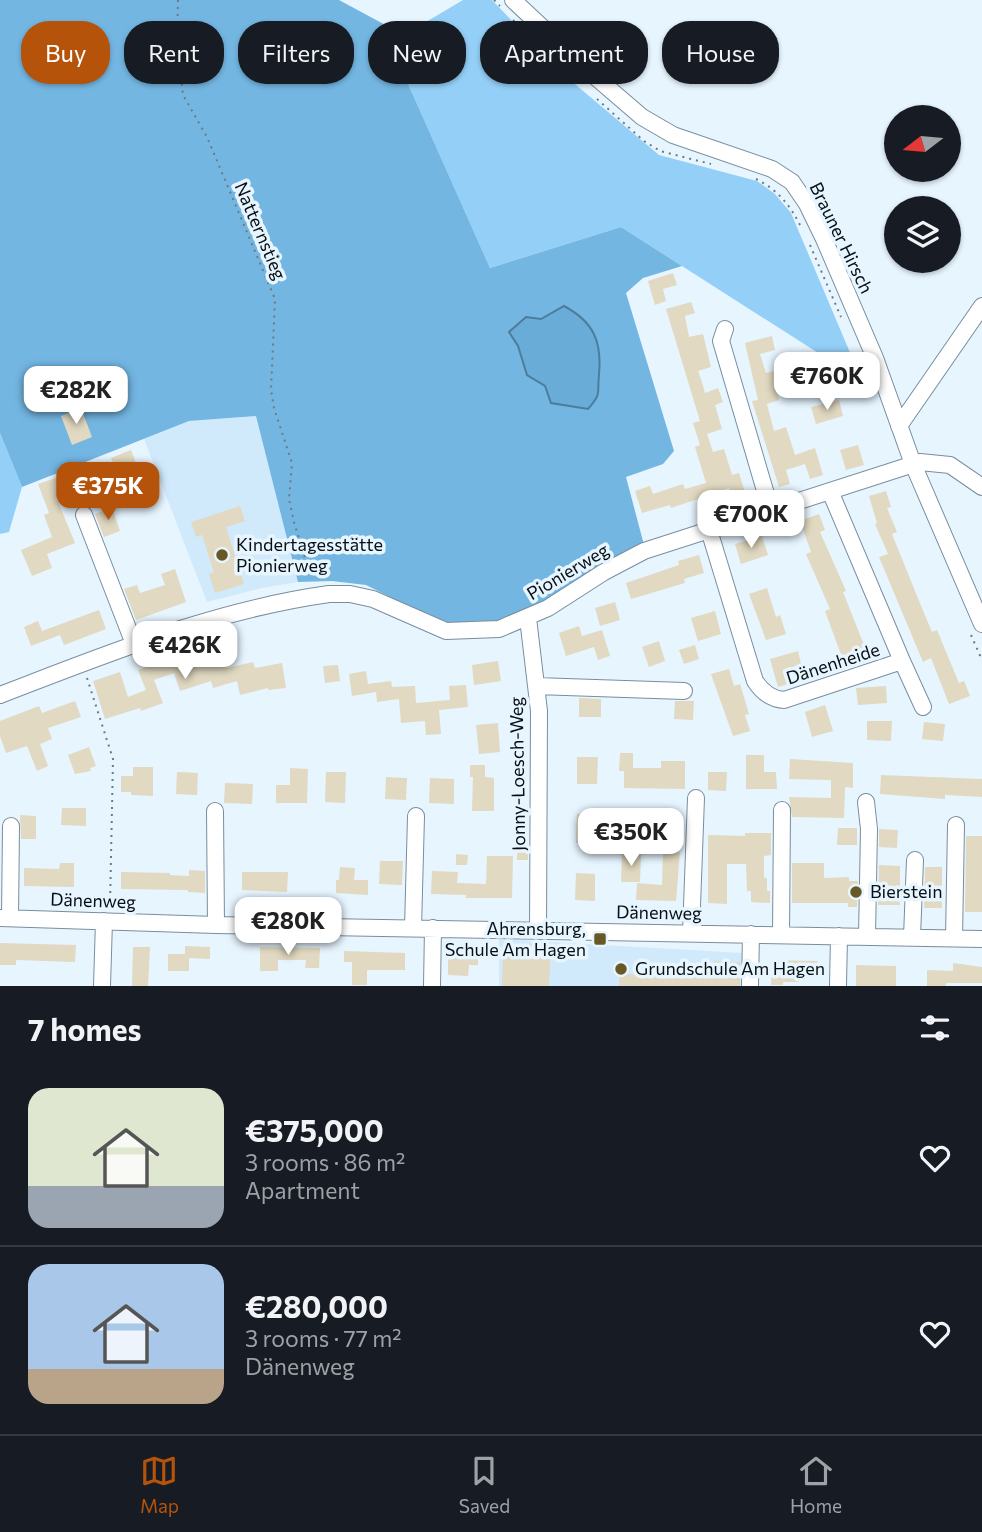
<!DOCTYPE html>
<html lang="en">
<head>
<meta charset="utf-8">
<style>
  body { margin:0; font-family:Commissioner,sans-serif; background:#242831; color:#f1f3f6; height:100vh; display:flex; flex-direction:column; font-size:26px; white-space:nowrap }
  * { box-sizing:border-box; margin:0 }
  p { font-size:23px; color:#9ea1a6 }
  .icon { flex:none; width:38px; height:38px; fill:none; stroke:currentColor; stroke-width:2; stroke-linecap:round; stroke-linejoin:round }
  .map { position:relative; height:986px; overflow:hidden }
  .details { display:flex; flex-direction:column; background:#171b24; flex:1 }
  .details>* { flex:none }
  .guide { position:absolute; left:21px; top:21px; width:942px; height:63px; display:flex; gap:14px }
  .needle { width:46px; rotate:254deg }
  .controls { position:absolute; left:884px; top:105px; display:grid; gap:14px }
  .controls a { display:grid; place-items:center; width:77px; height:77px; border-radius:50%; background:#171b24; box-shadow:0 2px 5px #0004; font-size:35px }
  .price { position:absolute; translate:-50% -60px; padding:0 16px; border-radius:14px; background:#fff; color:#222; font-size:23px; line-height:46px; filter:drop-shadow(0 2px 4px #0008) }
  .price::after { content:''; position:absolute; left:50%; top:42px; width:21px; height:16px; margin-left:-10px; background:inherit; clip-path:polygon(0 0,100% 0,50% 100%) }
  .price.on { background:#b45309; color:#fff }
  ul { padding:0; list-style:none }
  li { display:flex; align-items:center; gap:21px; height:175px; padding:0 28px }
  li+li { border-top:2px solid #363941 }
  li span { display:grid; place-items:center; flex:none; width:196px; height:140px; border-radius:21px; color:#555 }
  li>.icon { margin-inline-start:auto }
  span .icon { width:84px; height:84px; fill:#fffc; stroke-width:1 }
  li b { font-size:30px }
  h2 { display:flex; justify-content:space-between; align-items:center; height:84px; padding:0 28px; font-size:30px }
  .tag { padding:0 24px; border-radius:28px; background:#171b24; box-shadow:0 2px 5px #0004; font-size:24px; line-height:63px }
  .tag.on { background:#b45309; color:#fff }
  .tabs { display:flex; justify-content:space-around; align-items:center; height:98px; border-top:2px solid #363941; background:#171b24; font-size:19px; color:#9ea1a6 }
  .tabs a { display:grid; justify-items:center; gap:4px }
  .tabs .on { color:#b45309 }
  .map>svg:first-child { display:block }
  .built { fill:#d1eafb }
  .green { fill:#94cff7 }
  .forest { fill:#73b6e2 }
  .water { fill:#69acd7; stroke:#4c7d9d; stroke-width:2 }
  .building { fill:#e1d9c1 }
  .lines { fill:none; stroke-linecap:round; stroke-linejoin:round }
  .minor-casing { stroke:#788e9d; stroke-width:18 }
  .path { stroke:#6e7980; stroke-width:2; stroke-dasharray:2 5; stroke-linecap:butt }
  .minor { stroke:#fff; stroke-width:16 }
  .poi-dot { fill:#685825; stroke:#e7f5ff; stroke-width:2.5 }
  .labels { text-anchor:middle; stroke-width:7; stroke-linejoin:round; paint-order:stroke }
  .street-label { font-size:18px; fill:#070f15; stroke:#e7f5ff }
  .poi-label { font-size:18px; fill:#070f15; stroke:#e7f5ff; text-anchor:start }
</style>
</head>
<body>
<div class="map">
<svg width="982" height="986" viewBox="0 0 982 986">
  <rect width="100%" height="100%" fill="#e7f5ff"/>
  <path class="built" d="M 257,416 L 298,582 L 262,588 L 207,602 L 144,439 L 189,421 Z
    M 499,939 L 743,953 L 743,986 L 499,986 Z"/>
  <path class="green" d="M 463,0 L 492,0 L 563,74 L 659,155 L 757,181 L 775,194 L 791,213 L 862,381 L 621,227 L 490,268 L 393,50 L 404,35 Z
    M 0,433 L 22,487 L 9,532 L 0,534 Z"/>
  <path class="forest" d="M 0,0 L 339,0 L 404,35 L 393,50 L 490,268 L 621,227 L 682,266 L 643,278 L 626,293 L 674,451 L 663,464 L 626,477 L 644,545 L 542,605 L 487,624 L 440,622 L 366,585 L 332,581 L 298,582 L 256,416 L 189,421 L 22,487 L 0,433 Z"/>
  <path class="water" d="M 564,306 C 594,322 602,342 599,374 C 597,394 602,393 588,409 L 551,403 L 545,386 L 527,375 L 518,346 L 509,332 L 526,317 L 541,319 Z"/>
  <path class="building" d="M 673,273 L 677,285 L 663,289 L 666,301 L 655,305 L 648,281 Z
    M 691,302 L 695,313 L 685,316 L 689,337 L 703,334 L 711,367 L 698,371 L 702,382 L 705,393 L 718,388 L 723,402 L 715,405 L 722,429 L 707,434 L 713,452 L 724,449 L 732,475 L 739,473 L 747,499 L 734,504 L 729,488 L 710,494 L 715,511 L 703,514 L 698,499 L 671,508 L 670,505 L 642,513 L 635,491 L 650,486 L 653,494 L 683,484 L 685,489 L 706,483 L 695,447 L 700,445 L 693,423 L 700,421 L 666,309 Z
    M 772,336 L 775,350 L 760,354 L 766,373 L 777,370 L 781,382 L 774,384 L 779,400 L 767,404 L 774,431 L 786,427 L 795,455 L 815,448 L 823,475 L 810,479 L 805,464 L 786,470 L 790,484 L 779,487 L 752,401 L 758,400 L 745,343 Z
    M 824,371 L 828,384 L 808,390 L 804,378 Z
    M 839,400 L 843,416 L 816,424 L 811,407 Z
    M 81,408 L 92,437 L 72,445 L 61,416 Z
    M 858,445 L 864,465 L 846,470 L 840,450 Z
    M 131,450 L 141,476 L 145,474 L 155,501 L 138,507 L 123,468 L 116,471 L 111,458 Z
    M 94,466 L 103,491 L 87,497 L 82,482 L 86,481 L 82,470 Z
    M 62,476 L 69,493 L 56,497 L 75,543 L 47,554 L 52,568 L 32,576 L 21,550 L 52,537 L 44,515 L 49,513 L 38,484 Z
    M 886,491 L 891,507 L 887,508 L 897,532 L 892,534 L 917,596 L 932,632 L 937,630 L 959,683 L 964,681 L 970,696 L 949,704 L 931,658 L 923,662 L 879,557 L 888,554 L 875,524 L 877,523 L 869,496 Z
    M 240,506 L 245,521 L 226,527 L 244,584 L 215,593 L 209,574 L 214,572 L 202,535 L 196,537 L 191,522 Z
    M 112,508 L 120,531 L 104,537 L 95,514 Z
    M 819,514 L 825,530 L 820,532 L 846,591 L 843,592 L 866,650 L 843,660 L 825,611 L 830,609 L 806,554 L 811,552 L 800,521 Z
    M 762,536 L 768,555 L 741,564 L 735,544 Z
    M 699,555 L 704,573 L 684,579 L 685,583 L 631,599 L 626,583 L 679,565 L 678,561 Z
    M 175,569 L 186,602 L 136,620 L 124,589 L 137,585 L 140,593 L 165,585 L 161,574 Z
    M 767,588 L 776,617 L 780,615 L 786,634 L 766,640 L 749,594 Z
    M 615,602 L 620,620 L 600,626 L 595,608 Z
    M 99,610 L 106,629 L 64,645 L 60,635 L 31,646 L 24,627 L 38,621 L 42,631 Z
    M 715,611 L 721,634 L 698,641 L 691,618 Z
    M 579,626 L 582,636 L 602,630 L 610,656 L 598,660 L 594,647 L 566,656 L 559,633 Z
    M 659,641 L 665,661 L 649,667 L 642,647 Z
    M 695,645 L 699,659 L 684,664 L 679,650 Z
    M 190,650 L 194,663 L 224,654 L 227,668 L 253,662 L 255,668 L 282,663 L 286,688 L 268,690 L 268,688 L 240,695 L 237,681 L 213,688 L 211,681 L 180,691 L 174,673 L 154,680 L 163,703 L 141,711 L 140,708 L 105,719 L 93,681 L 120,672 L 128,697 L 146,690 L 138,670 Z
    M 798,651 L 801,664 L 794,666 L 799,681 L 778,687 L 770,659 Z
    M 498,661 L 501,681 L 474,685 L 472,665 Z
    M 338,665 L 340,681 L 325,683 L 323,666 Z
    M 729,669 L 734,686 L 740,684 L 749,714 L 745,715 L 750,731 L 733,736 L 711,674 Z
    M 366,671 L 368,684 L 391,681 L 392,687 L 415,686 L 416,703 L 450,700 L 449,686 L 466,685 L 468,707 L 439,710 L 441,734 L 426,735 L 425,721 L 401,723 L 399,699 L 377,702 L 376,692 L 352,696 L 349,674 Z
    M 886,686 L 887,703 L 858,705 L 856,688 Z
    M 579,698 L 601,699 L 601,717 L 579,717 Z
    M 75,701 L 81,717 L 48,728 L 52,739 L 40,744 L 48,766 L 37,771 L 27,746 L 6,753 L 0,736 L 0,721 L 39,706 L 42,713 Z
    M 675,701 L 694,701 L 693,720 L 674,719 Z
    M 825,705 L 833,731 L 812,737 L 805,712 Z
    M 867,721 L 892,721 L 891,741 L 867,740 Z
    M 924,722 L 945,724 L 943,741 L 922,739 Z
    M 498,723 L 500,752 L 479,754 L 476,725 Z
    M 89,747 L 96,766 L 90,768 L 91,771 L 75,774 L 68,755 Z
    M 620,753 L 633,753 L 633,768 L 661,768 L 661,761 L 685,761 L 685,789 L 624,788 L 624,771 L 619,771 Z
    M 746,755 L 764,755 L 764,772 L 776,772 L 777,789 L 746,789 Z
    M 577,757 L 598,757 L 597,784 L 577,784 Z
    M 790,759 L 853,763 L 853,788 L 845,787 L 844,818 L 792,817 L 789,797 L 831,798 L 831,780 L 789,779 Z
    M 470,765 L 485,765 L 485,777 L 494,778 L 494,811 L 472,811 L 473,777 L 470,777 Z
    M 133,767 L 153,767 L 153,796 L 131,795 L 131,792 L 121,792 L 121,776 L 133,776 Z
    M 290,768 L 308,769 L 307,803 L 276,803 L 276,785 L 290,785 Z
    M 177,772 L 198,773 L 197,795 L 176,794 Z
    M 326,772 L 346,772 L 345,803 L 325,802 Z
    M 708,772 L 727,772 L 726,791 L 708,790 Z
    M 881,775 L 982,779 L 982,797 L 945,795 L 945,799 L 880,794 Z
    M 386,777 L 407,778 L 406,800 L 385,799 Z
    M 430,778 L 454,779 L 454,804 L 429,803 Z
    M 225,783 L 253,784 L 252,804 L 224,803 Z
    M 62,808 L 86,808 L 86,826 L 61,825 Z
    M 577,814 L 593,814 L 592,843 L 576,843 Z
    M 20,815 L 36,816 L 36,839 L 21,839 Z
    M 838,828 L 857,828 L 857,845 L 837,845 Z
    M 879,829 L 898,830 L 897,848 L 879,847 Z
    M 745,833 L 771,833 L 771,855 L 764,856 L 764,878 L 767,878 L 767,891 L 770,891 L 770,903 L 751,902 L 751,891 L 747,891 L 746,864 L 727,864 L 727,904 L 708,903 L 708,835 L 745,836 Z
    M 518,835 L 528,835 L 528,860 L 517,860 Z
    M 966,836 L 982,836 L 982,912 L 965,912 Z
    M 663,852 L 680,852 L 676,901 L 636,900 L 637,883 L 662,885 Z
    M 456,854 L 468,855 L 467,865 L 456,865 Z
    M 622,854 L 641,854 L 640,882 L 621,882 Z
    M 487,856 L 513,856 L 512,898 L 466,898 L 466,895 L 431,894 L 432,871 L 458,872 L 457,883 L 486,884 Z
    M 380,861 L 403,861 L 402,885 L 379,884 Z
    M 60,863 L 74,863 L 74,887 L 24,886 L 24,868 L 59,869 Z
    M 792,863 L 824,863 L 824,878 L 849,877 L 849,881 L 858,881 L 857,907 L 848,907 L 848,903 L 792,903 Z
    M 879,865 L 900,866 L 900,905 L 878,905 Z
    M 340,867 L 355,868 L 354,880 L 368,880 L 368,895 L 336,893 L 336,880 L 339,880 Z
    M 925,867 L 942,867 L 942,908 L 924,908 Z
    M 189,870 L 205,871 L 205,893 L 188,892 L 188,890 L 121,889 L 121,872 L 170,873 L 170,875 L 189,876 Z
    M 242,872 L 288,872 L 287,892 L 242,890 Z
    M 576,873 L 595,874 L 595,901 L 575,900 Z
    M 0,943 L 76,945 L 75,962 L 16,960 L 16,965 L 0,965 Z
    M 503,944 L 551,944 L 549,986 L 502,986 Z
    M 185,946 L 210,947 L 210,959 L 189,958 L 189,971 L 168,971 L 168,954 L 185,954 Z
    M 133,947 L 150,947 L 148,986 L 132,986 Z
    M 260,947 L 320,948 L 319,968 L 305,968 L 306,960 L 278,960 L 278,971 L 260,971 Z
    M 344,951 L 405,953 L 405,970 L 367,970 L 367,985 L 352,985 L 352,962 L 344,962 Z
    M 448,955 L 478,956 L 478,965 L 469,965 L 468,976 L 448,975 Z
    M 772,960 L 818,961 L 817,977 L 800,976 L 799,982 L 783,982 L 783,985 L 771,985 Z
    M 714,961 L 740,962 L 740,986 L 619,986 L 620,974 L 714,977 Z
    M 953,963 L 982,967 L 982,983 L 946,983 L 946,986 L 927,986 L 927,970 L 953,971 Z
    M 856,965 L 896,966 L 896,986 L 856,986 Z"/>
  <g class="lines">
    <defs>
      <path id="minor" d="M 513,0 L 592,74 L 642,117 L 673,135 L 772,169 L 792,182 L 807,204 L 824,239 L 875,358 L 913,464 L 982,624
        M 725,329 L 721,341 L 771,511
        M 899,426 L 982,306
        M 84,515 L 134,644
        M 709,530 L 755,681 C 762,692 771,699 784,700 L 902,661 L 830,491
        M 528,618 L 539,711 L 538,930
        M 902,661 L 923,707
        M 536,686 L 684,691
        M 0,695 C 107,654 214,610 329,594 L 350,594 L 373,599 L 446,631 L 499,629 L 548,608 L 604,572 L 644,551 L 920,462 L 950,465 L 982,487
        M 866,802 L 869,829 L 867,936
        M 215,811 L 216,925
        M 0,918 L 216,925 L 982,939
        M 10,918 L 11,826
        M 413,928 L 416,816
        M 691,933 L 696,798
        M 781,935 L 782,810
        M 912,937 L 915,860
        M 954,938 L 956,825
        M 102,986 L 104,921
        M 432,986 L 433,928
        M 750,986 L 751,934
        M 838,986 L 839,936"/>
    </defs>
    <use href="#minor" class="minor-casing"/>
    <path class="path" d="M 178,0 L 177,42 L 183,95 L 207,137 L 275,299 L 271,390 L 274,408 L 292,463 L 289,499 L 294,522 L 305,558 L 323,579
      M 494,0 L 500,6
      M 513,20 L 547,52
      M 597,99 L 644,141 L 660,151 L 711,164
      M 756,179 C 778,190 790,205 801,227
      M 810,245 L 841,317
      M 971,635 L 982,660
      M 87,678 L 113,759 L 110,906"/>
    <use href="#minor" class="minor"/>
  </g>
  <g class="poi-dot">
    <circle cx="222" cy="555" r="7"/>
    <circle cx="856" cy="892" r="7"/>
    <rect x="593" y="932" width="14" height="14" rx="3.5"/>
    <circle cx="621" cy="969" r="7"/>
  </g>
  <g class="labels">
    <g class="street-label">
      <text transform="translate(260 231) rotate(67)" y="6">Natternstieg</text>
      <text transform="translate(841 238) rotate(64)" y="6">Brauner Hirsch</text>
      <text transform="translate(568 572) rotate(-31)" y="6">Pionierweg</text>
      <text transform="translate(833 664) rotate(-18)" y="6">Dänenheide</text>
      <text transform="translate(518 774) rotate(-91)" y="6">Jonny-Loesch-Weg</text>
      <text transform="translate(93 901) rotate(2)" y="6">Dänenweg</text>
      <text transform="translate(659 913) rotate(1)" y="6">Dänenweg</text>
    </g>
    <g class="poi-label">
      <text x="236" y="551">Kindertagesstätte<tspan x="236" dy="21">Pionierweg</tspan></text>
      <text x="870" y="898">Bierstein</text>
      <text x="586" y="935" text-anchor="end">Ahrensburg,<tspan x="586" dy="21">Schule Am Hagen</tspan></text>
      <text x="635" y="975">Grundschule Am Hagen</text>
    </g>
  </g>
</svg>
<div class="controls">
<a><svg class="needle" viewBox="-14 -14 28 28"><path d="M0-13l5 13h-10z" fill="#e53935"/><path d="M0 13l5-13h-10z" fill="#9ea1a6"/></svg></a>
<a><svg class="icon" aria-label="layers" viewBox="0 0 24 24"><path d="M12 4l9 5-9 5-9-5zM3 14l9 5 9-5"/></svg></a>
</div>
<b class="price" style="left:827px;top:412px">€760K</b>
<b class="price" style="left:76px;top:426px">€282K</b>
<b class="price on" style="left:108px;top:522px">€375K</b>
<b class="price" style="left:751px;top:550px">€700K</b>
<b class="price" style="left:185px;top:681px">€426K</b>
<b class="price" style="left:631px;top:868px">€350K</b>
<b class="price" style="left:288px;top:957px">€280K</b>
<div class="guide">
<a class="tag on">Buy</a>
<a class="tag">Rent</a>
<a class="tag">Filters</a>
<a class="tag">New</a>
<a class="tag">Apartment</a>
<a class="tag">House</a>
</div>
</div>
<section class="details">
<h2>7 homes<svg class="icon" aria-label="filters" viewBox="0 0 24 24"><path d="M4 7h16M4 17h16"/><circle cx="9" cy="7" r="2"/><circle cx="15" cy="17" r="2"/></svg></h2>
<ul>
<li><span style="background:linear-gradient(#dfe7d0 70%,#9aa5b1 0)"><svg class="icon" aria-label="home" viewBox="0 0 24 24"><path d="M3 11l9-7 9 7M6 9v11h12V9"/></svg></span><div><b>€375,000</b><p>3 rooms · 86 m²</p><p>Apartment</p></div><svg class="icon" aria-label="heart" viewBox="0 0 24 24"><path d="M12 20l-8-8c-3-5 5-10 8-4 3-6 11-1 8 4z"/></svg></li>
<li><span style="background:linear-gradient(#a9c7e8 75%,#b9a48a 0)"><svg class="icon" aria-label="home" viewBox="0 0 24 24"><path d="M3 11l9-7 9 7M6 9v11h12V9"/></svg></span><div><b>€280,000</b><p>3 rooms · 77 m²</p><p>Dänenweg</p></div><svg class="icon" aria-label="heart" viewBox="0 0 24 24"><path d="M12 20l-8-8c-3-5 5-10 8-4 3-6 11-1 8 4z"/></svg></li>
</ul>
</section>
<nav class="tabs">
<a class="on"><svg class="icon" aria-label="map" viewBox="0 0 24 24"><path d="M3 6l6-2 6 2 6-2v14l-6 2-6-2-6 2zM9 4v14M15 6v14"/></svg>Map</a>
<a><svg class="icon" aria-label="saved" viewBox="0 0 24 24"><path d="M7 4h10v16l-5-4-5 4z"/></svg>Saved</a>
<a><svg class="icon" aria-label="home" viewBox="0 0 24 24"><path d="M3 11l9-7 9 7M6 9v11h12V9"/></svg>Home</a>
</nav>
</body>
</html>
